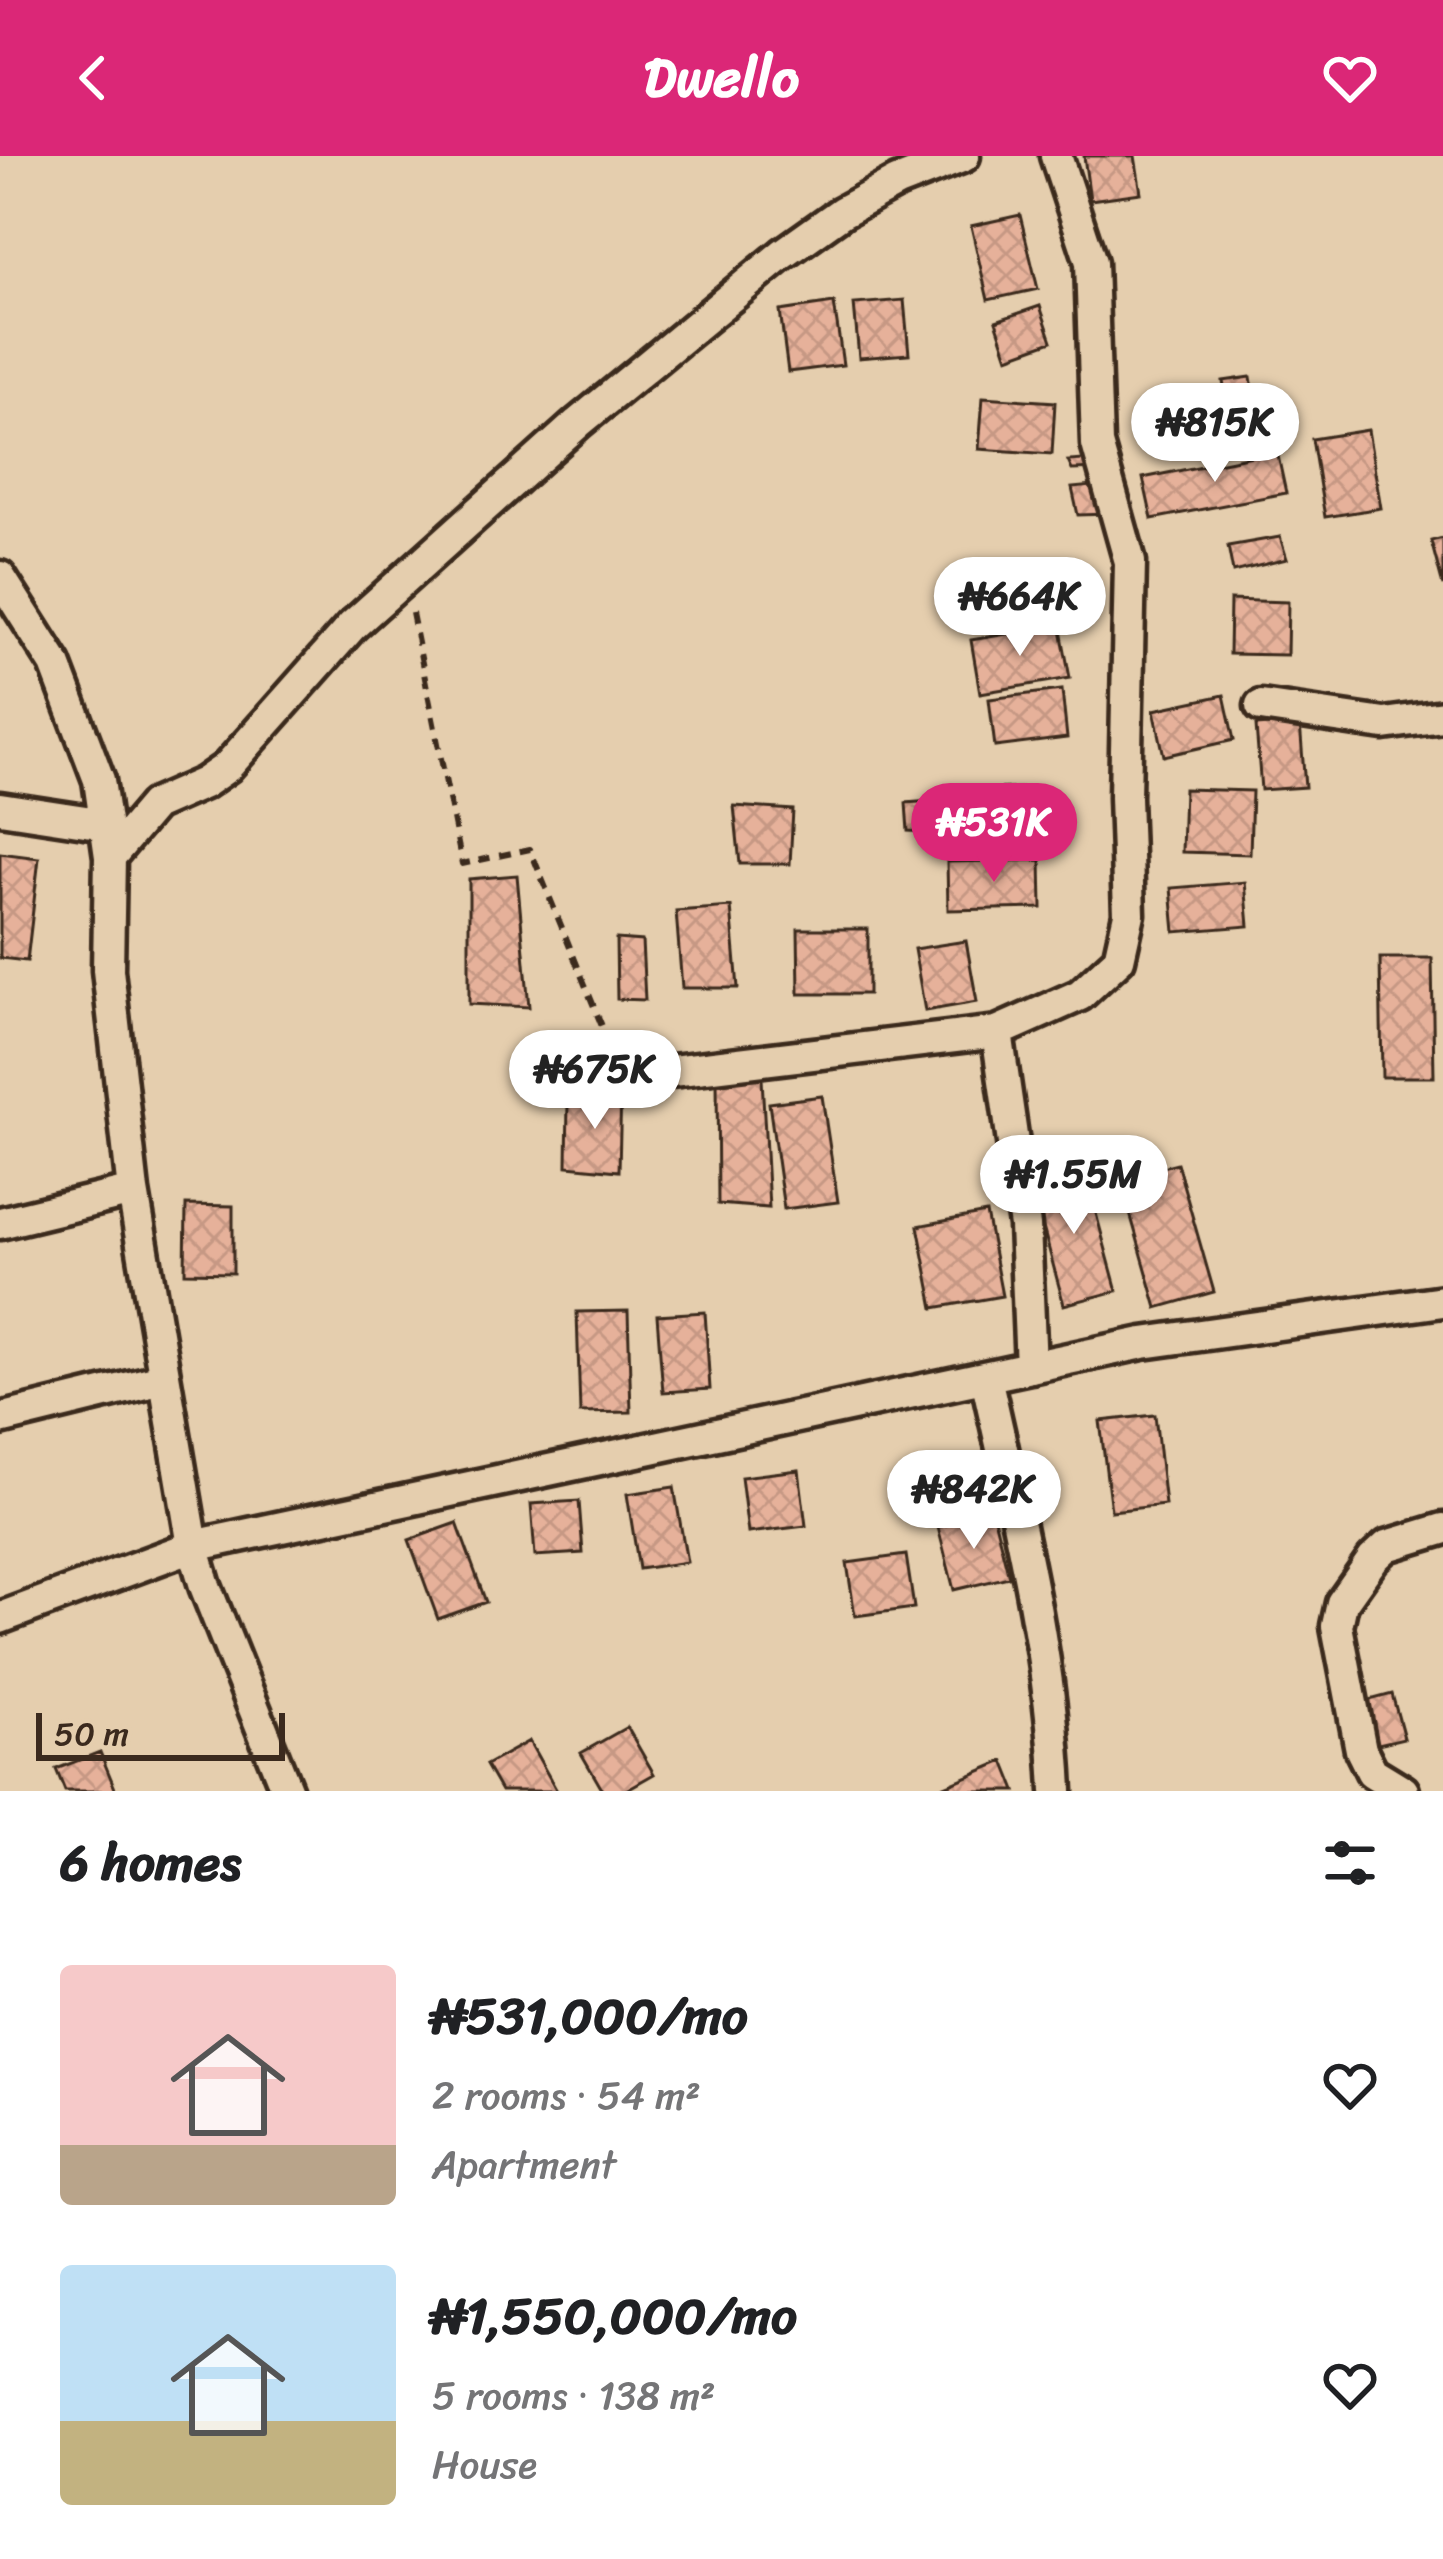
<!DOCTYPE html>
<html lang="en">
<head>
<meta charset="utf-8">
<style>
  body { margin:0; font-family:Sriracha,sans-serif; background:#f2f2f2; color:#202124; height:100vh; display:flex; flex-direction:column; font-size:45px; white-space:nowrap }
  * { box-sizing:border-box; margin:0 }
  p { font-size:39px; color:#757577 }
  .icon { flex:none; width:66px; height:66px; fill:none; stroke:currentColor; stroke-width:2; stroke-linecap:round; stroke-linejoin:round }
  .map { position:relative; height:1635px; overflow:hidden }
  .side { display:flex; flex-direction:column; background:#fff; flex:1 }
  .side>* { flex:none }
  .scale { position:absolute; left:36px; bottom:30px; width:249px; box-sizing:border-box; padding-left:12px; border:6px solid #3b2a1e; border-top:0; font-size:33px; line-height:42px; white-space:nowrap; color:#3b2a1e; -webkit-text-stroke:9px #e5ceae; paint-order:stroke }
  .price { position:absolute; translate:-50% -102px; padding:0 27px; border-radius:42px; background:#fff; color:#222; font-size:39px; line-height:78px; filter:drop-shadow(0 3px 6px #0008) }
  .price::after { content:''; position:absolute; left:50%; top:72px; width:36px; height:27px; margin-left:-18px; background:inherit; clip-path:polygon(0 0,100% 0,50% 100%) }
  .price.on { background:#db2777; color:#fff }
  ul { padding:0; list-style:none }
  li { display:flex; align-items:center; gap:36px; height:300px; padding:0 60px }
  li span { display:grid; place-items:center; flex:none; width:336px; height:240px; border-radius:12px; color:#555 }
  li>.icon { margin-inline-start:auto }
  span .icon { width:144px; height:144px; fill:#fffc; stroke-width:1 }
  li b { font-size:51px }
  h2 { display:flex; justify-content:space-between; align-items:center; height:144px; padding:0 60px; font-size:51px }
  header { display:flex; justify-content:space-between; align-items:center; height:156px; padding:0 60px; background:#db2777; color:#fff; font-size:54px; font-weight:700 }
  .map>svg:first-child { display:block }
  .building { fill:url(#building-cross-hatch); stroke:#3b2a1e; stroke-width:3 }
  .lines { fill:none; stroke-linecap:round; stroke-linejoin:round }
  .minor-casing { stroke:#3b2a1e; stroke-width:39 }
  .path { stroke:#3b2a1e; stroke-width:6; stroke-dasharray:12 9; stroke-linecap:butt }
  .minor { stroke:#e5ceae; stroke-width:30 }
</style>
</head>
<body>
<header><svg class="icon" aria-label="back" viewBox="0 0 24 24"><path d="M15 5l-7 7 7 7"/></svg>Dwello<svg class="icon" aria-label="heart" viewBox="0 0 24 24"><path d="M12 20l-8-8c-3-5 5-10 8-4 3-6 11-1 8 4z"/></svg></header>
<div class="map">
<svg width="1443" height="1635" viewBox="0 0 1443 1635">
  <defs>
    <pattern id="building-cross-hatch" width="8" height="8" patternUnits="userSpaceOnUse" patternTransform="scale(3)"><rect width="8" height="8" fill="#e6b19a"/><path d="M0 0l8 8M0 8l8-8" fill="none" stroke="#c69884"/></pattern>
  </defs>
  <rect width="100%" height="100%" fill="#e5ceae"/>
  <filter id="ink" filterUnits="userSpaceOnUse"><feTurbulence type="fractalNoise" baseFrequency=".00833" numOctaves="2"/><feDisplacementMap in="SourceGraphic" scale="24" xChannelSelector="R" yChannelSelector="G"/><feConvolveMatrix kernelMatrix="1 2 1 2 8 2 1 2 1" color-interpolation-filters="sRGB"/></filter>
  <g filter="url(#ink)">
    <path class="building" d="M 1084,0 L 1135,0 L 1141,37 L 1090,44 Z
      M 1020,59 L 1038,133 L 988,144 L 971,70 Z
      M 904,144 L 909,198 L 859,202 L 854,148 Z
      M 834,147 L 843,209 L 788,216 L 780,155 Z
      M 1040,150 L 1052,185 L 1008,201 L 996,165 Z
      M 1251,221 L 1259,271 L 1231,275 L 1223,225 Z
      M 983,241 L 1055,246 L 1052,298 L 979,293 Z
      M 1368,274 L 1381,352 L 1325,361 L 1312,283 Z
      M 1277,295 L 1286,337 L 1152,363 L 1143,322 Z
      M 1099,303 L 1101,313 L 1072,314 L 1068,305 Z
      M 1103,329 L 1109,358 L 1078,359 L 1072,332 Z
      M 1280,381 L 1287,403 L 1233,416 L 1228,390 Z
      M 1443,382 L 1443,430 L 1431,385 Z
      M 1230,444 L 1288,446 L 1287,499 L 1229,498 Z
      M 1060,469 L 1070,522 L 980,537 L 971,484 Z
      M 1062,534 L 1067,582 L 995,591 L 989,543 Z
      M 1224,539 L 1234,584 L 1164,600 L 1154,554 Z
      M 1300,567 L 1305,631 L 1261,634 L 1256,570 Z
      M 1037,632 L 1038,682 L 977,682 L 976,633 Z
      M 1184,633 L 1252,635 L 1250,698 L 1182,696 Z
      M 945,644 L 951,677 L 908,675 L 906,647 Z
      M 734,650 L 793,654 L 790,708 L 740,708 Z
      M 0,697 L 39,702 L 27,805 L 0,802 Z
      M 1041,704 L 1042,752 L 948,754 L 947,706 Z
      M 517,719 L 529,851 L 469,848 L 469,723 Z
      M 1245,726 L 1249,770 L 1175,776 L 1171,732 Z
      M 731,751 L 738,832 L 682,832 L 676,755 Z
      M 798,773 L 868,773 L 868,838 L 799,838 Z
      M 616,783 L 642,785 L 645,844 L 617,843 Z
      M 966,785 L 977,846 L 925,855 L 914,793 Z
      M 1380,802 L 1432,802 L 1434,921 L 1382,921 Z
      M 717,921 L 762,922 L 769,1052 L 718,1048 Z
      M 621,933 L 619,1015 L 567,1010 L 568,945 Z
      M 822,940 L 838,1046 L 784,1053 L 769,947 Z
      M 1177,1007 L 1214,1136 L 1157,1152 L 1120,1022 Z
      M 1084,1013 L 1117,1135 L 1064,1149 L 1031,1027 Z
      M 186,1049 L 233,1050 L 233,1117 L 185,1116 Z
      M 986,1057 L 1002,1140 L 934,1152 L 918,1070 Z
      M 628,1155 L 631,1256 L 580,1257 L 577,1156 Z
      M 705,1156 L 710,1233 L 663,1236 L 657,1159 Z
      M 1155,1259 L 1165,1349 L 1111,1355 L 1100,1265 Z
      M 799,1314 L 806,1370 L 748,1377 L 741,1321 Z
      M 674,1331 L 687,1406 L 639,1413 L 627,1338 Z
      M 579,1345 L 583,1397 L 535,1400 L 531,1348 Z
      M 993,1358 L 1009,1421 L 954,1434 L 938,1371 Z
      M 457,1367 L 486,1446 L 438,1463 L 409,1384 Z
      M 906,1399 L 914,1452 L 855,1460 L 847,1407 Z
      M 1392,1538 L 1404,1582 L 1374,1589 L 1362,1546 Z
      M 627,1571 L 654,1618 L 624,1635 L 603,1635 L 581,1597 Z
      M 529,1585 L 557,1635 L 501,1635 L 486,1609 Z
      M 100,1596 L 116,1635 L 65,1635 L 56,1613 Z
      M 1004,1605 L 1016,1635 L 933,1635 Z"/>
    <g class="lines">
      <defs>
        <path id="minor" d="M 0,421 L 55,508 L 99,624 L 110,701 L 108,814 L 133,1035 L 193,1390 L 205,1430 L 287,1635
          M 1261,550 L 1384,568 L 1443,560
          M 0,652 L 105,668
          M 110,701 L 154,649 L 204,627 L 227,611 L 352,470 L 578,267 L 783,98 L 842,56 L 897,26 L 964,0
          M 997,876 L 1025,1070 L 1031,1211
          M 622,921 L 997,876 L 1080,839 L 1119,803 L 1129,758 L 1125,641 L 1130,406 L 1097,288 L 1091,106 L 1056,0
          M 0,1067 L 133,1035
          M 986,1221 C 1016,1357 1051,1496 1057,1635
          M 0,1263 L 163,1223
          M 0,1462 L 193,1390 L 1143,1187 L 1443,1145
          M 1403,1635 L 1372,1616 L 1361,1594 L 1337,1470 L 1342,1447 L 1373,1403 L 1387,1390 L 1443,1373"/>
      </defs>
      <use href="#minor" class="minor-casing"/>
      <path class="path" d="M 412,457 L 462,708 L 530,693 L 612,895"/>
      <use href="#minor" class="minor"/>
    </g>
  </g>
</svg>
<div class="scale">50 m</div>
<b class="price" style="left:1215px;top:329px">₦815K</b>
<b class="price" style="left:1020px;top:503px">₦664K</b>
<b class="price on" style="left:994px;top:729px">₦531K</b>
<b class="price" style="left:595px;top:976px">₦675K</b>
<b class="price" style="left:1074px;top:1081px">₦1.55M</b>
<b class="price" style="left:974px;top:1396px">₦842K</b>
</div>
<section class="side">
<h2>6 homes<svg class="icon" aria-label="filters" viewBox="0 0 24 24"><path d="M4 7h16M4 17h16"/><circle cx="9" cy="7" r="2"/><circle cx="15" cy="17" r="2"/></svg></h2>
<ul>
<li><span style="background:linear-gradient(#f6c9c9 75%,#b9a48a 0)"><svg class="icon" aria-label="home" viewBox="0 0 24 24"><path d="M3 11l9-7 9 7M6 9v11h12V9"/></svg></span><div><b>₦531,000/mo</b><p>2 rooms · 54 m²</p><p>Apartment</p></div><svg class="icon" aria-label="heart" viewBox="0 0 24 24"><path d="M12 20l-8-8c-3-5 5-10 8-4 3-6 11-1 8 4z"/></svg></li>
<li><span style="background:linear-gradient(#bfe0f5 65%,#c2b280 0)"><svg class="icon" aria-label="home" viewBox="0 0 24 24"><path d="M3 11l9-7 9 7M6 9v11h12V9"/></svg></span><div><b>₦1,550,000/mo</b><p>5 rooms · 138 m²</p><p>House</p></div><svg class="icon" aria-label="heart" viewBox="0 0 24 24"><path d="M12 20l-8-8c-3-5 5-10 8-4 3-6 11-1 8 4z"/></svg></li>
</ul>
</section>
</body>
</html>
